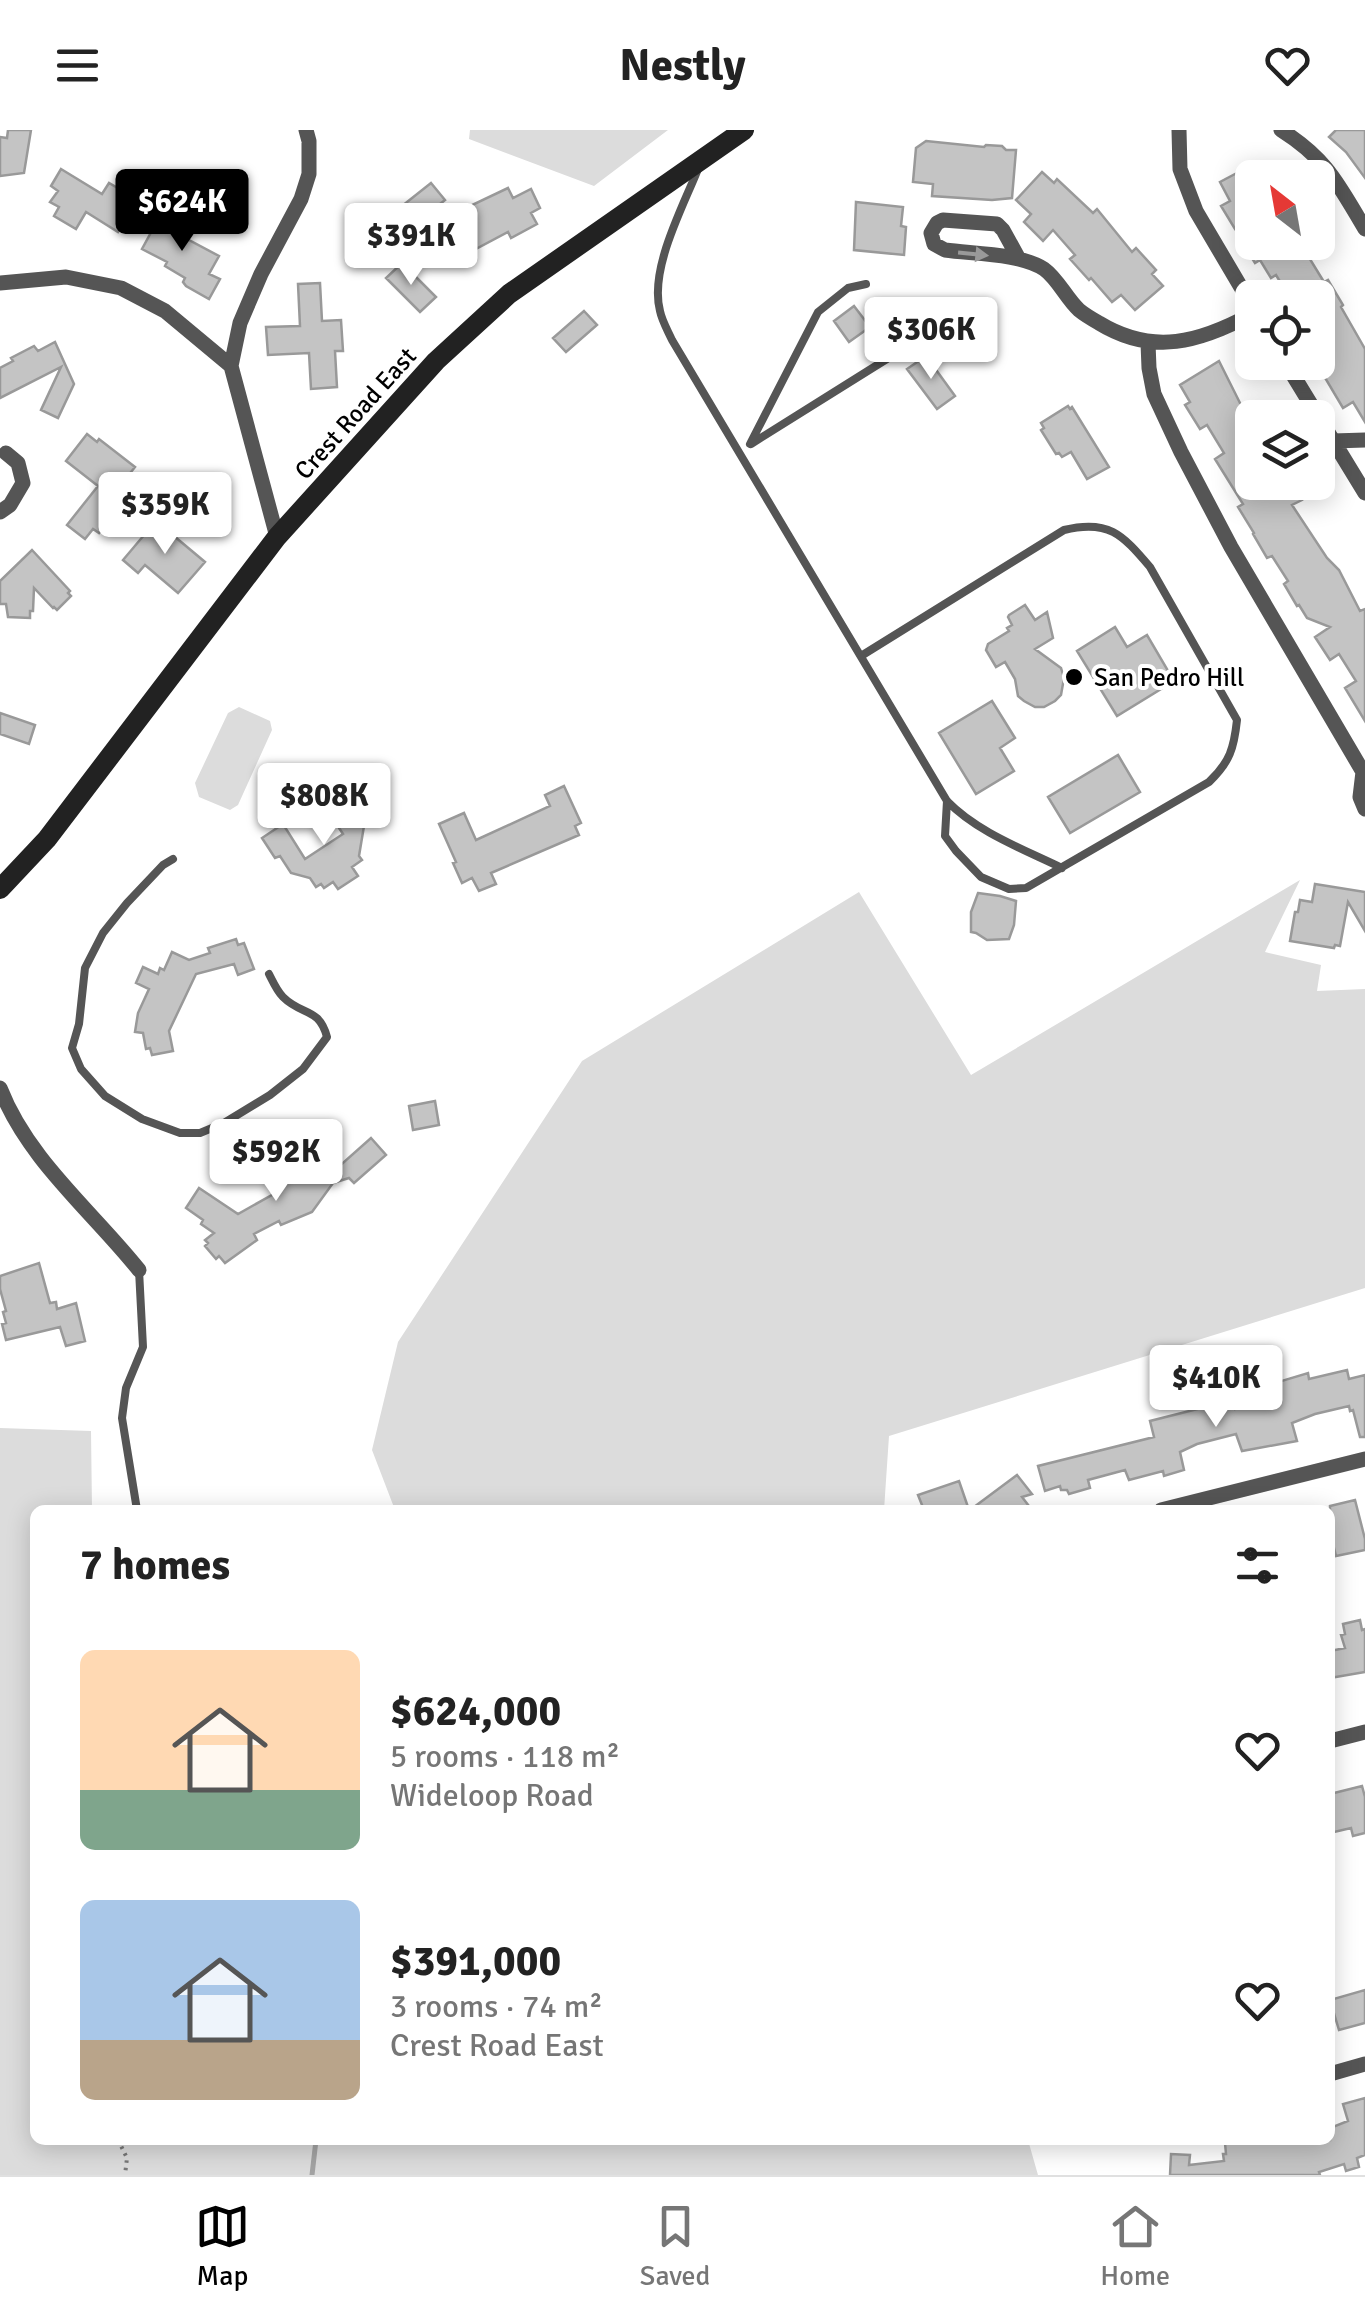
<!DOCTYPE html>
<html lang="en">
<head>
<meta charset="utf-8">
<style>
  body { margin:0; font-family:Signika,sans-serif; background:#f6f6f6; color:#222; height:100vh; display:flex; flex-direction:column; font-size:38px; white-space:nowrap }
  * { box-sizing:border-box; margin:0 }
  p { font-size:32px; color:#767676 }
  .icon { flex:none; width:55px; height:55px; fill:none; stroke:currentColor; stroke-width:2; stroke-linecap:round; stroke-linejoin:round }
  .map { position:relative; flex:1; overflow:hidden }
  .drawer { position:absolute; left:30px; top:1375px; width:1305px; height:640px; display:flex; flex-direction:column; background:#fff; border-radius:15px; box-shadow:0 5px 25px #0003 }
  .drawer>* { flex:none }
  .needle { width:65px; rotate:329deg }
  .buttons { position:absolute; left:1235px; top:30px; display:grid; gap:20px }
  .buttons a { display:grid; place-items:center; width:100px; height:100px; border-radius:15px; background:#fff; box-shadow:0 5px 25px #0003; font-size:50px }
  .price { position:absolute; translate:-50% -85px; padding:0 22px; border-radius:10px; background:#fff; color:#222; font-size:32px; line-height:65px; filter:drop-shadow(0 2px 5px #0008) }
  .price::after { content:''; position:absolute; left:50%; top:60px; width:30px; height:22px; margin-left:-15px; background:inherit; clip-path:polygon(0 0,100% 0,50% 100%) }
  .price.current { background:#000; color:#fff }
  ul { padding:0; list-style:none }
  li { display:flex; align-items:center; gap:30px; height:250px; padding:0 50px }
  li span { display:grid; place-items:center; flex:none; width:280px; height:200px; border-radius:15px; color:#555 }
  li>.icon { margin-inline-start:auto }
  span .icon { width:120px; height:120px; fill:#fffc; stroke-width:1 }
  li b { font-size:42px }
  h2 { display:flex; justify-content:space-between; align-items:center; height:120px; padding:0 50px; font-size:42px }
  header { display:flex; justify-content:space-between; align-items:center; height:130px; padding:0 50px; background:#fff; font-size:45px; font-weight:700 }
  .tab-bar { display:flex; justify-content:space-around; align-items:center; height:140px; border-top:2px solid #e0e0e0; background:#fff; font-size:28px; color:#767676 }
  .tab-bar a { display:grid; justify-items:center; gap:5px }
  .tab-bar .current { color:#000 }
  .map>svg:first-child { display:block }
  .green { fill:#dcdcdc }
  .lines { fill:none; stroke-linecap:round; stroke-linejoin:round }
  .stream { stroke:#a3a3a3; stroke-width:5 }
  .building { fill:#c4c4c4; stroke:#999; stroke-width:2.5 }
  .path { stroke:#777; stroke-width:4; stroke-dasharray:2.5 5; stroke-linecap:butt }
  .lane { stroke:#555; stroke-width:8 }
  .street { stroke:#555; stroke-width:15 }
  .secondary { stroke:#222; stroke-width:20 }
  .oneway { fill:#999 }
  .poi-dot { fill:#000; stroke:#fff; stroke-width:4 }
  .labels { text-anchor:middle; stroke-width:8; stroke-linejoin:round; paint-order:stroke }
  .street-label { font-size:25px; fill:#000; stroke:#fff }
  .poi-label { font-size:25px; fill:#000; stroke:#fff; text-anchor:start }
</style>
</head>
<body>
<header><svg class="icon" aria-label="menu" viewBox="0 0 24 24"><path d="M4 6h16M4 12h16M4 18h16"/></svg>Nestly<svg class="icon" aria-label="heart" viewBox="0 0 24 24"><path d="M12 20l-8-8c-3-5 5-10 8-4 3-6 11-1 8 4z"/></svg></header>
<div class="map">
<svg width="1365" height="2045" viewBox="0 0 1365 2045">
  <rect width="100%" height="100%" fill="#fff"/>
  <path class="green" d="M 470,0 L 668,0 L 594,56 L 469,9 Z
    M 239,577 L 270,591 L 272,600 L 238,675 L 230,680 L 199,667 L 195,653 L 228,583 Z
    M 1300,750 L 1265,822 L 1321,835 L 1317,861 L 1365,859 L 1365,1158 L 889,1306 L 884,1380 L 395,1380 L 372,1320 L 398,1212 L 582,931 L 859,762 L 971,945 Z
    M 0,1298 L 91,1301 L 92,1380 L 35,1380 L 35,2010 L 1028,2010 L 1038,2045 L 0,2045 Z"/>
  <g class="lines">
    <path class="stream" d="M 312,2045 L 316,2010"/>
  </g>
  <path class="building" d="M 8,0 L 31,0 L 24,43 L 0,46 L 0,7 L 7,8 Z
    M 1336,0 L 1365,0 L 1365,48 L 1346,22 L 1329,7 Z
    M 926,11 L 984,17 L 986,15 L 1002,16 L 1006,20 L 1016,20 L 1012,68 L 992,70 L 932,66 L 933,54 L 913,52 L 916,18 Z
    M 1252,35 L 1252,88 L 1235,99 L 1221,76 L 1230,71 L 1220,52 Z
    M 61,39 L 102,64 L 109,53 L 126,63 L 119,77 L 130,83 L 118,102 L 86,82 L 76,99 L 54,86 L 59,77 L 50,72 L 58,61 L 51,56 Z
    M 1042,42 L 1054,53 L 1057,49 L 1093,83 L 1097,79 L 1132,122 L 1136,118 L 1156,140 L 1152,144 L 1163,156 L 1135,180 L 1121,165 L 1112,172 L 1091,148 L 1089,150 L 1070,129 L 1075,125 L 1053,100 L 1043,111 L 1024,92 L 1031,84 L 1016,70 Z
    M 431,53 L 445,70 L 415,94 L 402,76 Z
    M 508,58 L 513,68 L 531,59 L 540,78 L 531,83 L 537,94 L 511,108 L 508,102 L 472,121 L 466,108 L 462,110 L 455,98 L 459,96 L 453,84 Z
    M 856,72 L 903,77 L 901,96 L 906,97 L 904,125 L 854,120 Z
    M 166,75 L 181,83 L 179,88 L 181,89 L 174,102 L 219,126 L 209,144 L 220,149 L 209,169 L 186,156 L 183,152 L 185,148 L 165,136 L 167,132 L 142,119 Z
    M 1242,112 L 1330,112 L 1308,126 L 1324,152 L 1328,150 L 1343,175 L 1341,177 L 1365,219 L 1365,292 L 1353,272 L 1343,278 L 1318,236 L 1318,168 L 1290,168 L 1276,145 L 1271,148 L 1260,130 L 1255,133 Z
    M 402,133 L 436,167 L 420,182 L 386,148 Z
    M 320,153 L 322,191 L 341,190 L 343,221 L 335,221 L 337,257 L 311,259 L 309,223 L 268,225 L 266,197 L 300,196 L 298,154 Z
    M 854,176 L 870,197 L 849,212 L 834,191 Z
    M 584,181 L 597,195 L 566,222 L 553,208 Z
    M 55,212 L 74,254 L 58,288 L 41,280 L 61,237 L 0,268 L 0,238 L 13,231 L 11,228 L 34,216 L 38,221 Z
    M 926,226 L 955,266 L 937,279 L 907,239 Z
    M 1219,231 L 1252,297 L 1252,352 L 1294,352 L 1302,370 L 1292,375 L 1327,428 L 1339,440 L 1360,481 L 1365,479 L 1365,591 L 1345,558 L 1356,551 L 1339,524 L 1330,530 L 1315,507 L 1330,497 L 1307,488 L 1299,475 L 1297,476 L 1284,454 L 1288,451 L 1272,426 L 1267,428 L 1253,404 L 1254,403 L 1238,377 L 1243,374 L 1215,329 L 1224,323 L 1207,295 L 1200,299 L 1185,275 L 1190,272 L 1180,255 Z
    M 1068,276 L 1070,279 L 1072,277 L 1109,337 L 1087,349 L 1071,322 L 1062,327 L 1059,323 L 1056,324 L 1041,300 L 1044,298 L 1041,293 Z
    M 87,304 L 97,312 L 99,309 L 135,337 L 108,371 L 112,374 L 101,388 L 107,393 L 99,403 L 93,399 L 85,409 L 67,395 L 98,356 L 66,331 Z
    M 156,391 L 205,432 L 178,463 L 145,435 L 138,443 L 123,430 Z
    M 32,420 L 70,461 L 68,463 L 71,466 L 57,480 L 54,477 L 53,478 L 34,458 L 33,481 L 30,481 L 30,488 L 8,487 L 6,474 L 0,474 L 0,451 Z
    M 1025,475 L 1035,490 L 1047,482 L 1053,508 L 1035,519 L 1061,538 L 1064,548 L 1061,565 L 1055,571 L 1044,577 L 1035,577 L 1024,571 L 1018,566 L 1015,549 L 1005,532 L 996,537 L 986,520 L 988,514 L 1009,501 L 1007,498 L 1012,495 L 1008,487 L 1009,485 Z
    M 1115,497 L 1127,517 L 1147,505 L 1174,551 L 1117,586 L 1077,521 Z
    M 992,571 L 1015,608 L 1000,618 L 1014,641 L 976,664 L 939,603 Z
    M 0,583 L 35,595 L 29,614 L 0,604 Z
    M 1118,625 L 1140,662 L 1070,703 L 1048,667 Z
    M 564,656 L 581,693 L 575,696 L 579,705 L 491,743 L 496,754 L 479,761 L 472,748 L 462,753 L 453,733 L 456,732 L 439,694 L 464,683 L 476,710 L 550,676 L 545,665 Z
    M 341,659 L 364,696 L 359,726 L 362,730 L 352,737 L 358,746 L 338,759 L 333,752 L 324,758 L 321,754 L 316,757 L 310,748 L 291,743 L 280,726 L 275,728 L 262,708 L 283,694 L 305,729 L 343,704 L 322,672 Z
    M 1315,754 L 1365,762 L 1365,801 L 1348,772 L 1340,816 L 1335,815 L 1334,818 L 1290,811 L 1295,782 L 1298,782 L 1300,770 L 1312,772 Z
    M 978,763 L 1000,766 L 1016,771 L 1014,795 L 1009,809 L 987,810 L 976,803 L 971,802 L 971,782 Z
    M 236,809 L 238,815 L 244,813 L 254,839 L 238,845 L 234,834 L 196,844 L 169,901 L 173,921 L 152,925 L 150,918 L 146,919 L 143,903 L 135,902 L 138,883 L 149,859 L 136,853 L 143,837 L 158,844 L 160,838 L 164,840 L 172,822 L 189,830 L 210,823 L 208,818 Z
    M 435,971 L 439,995 L 413,1000 L 409,976 Z
    M 371,1008 L 386,1025 L 354,1053 L 349,1048 L 333,1053 L 312,1082 L 281,1095 L 279,1091 L 254,1104 L 257,1110 L 225,1133 L 219,1126 L 216,1129 L 205,1116 L 208,1113 L 205,1110 L 214,1103 L 201,1094 L 203,1090 L 186,1078 L 199,1058 L 238,1084 L 279,1061 L 301,1032 L 319,1046 L 334,1041 Z
    M 39,1133 L 50,1173 L 56,1172 L 57,1179 L 76,1173 L 85,1211 L 66,1216 L 60,1197 L 6,1210 L 2,1194 L 6,1193 L 3,1182 L 6,1181 L 0,1159 L 0,1146 Z
    M 1347,1240 L 1349,1249 L 1365,1245 L 1365,1307 L 1360,1307 L 1353,1280 L 1350,1281 L 1349,1276 L 1315,1284 L 1292,1293 L 1297,1311 L 1242,1321 L 1236,1304 L 1197,1314 L 1180,1322 L 1184,1340 L 1164,1346 L 1163,1341 L 1129,1350 L 1125,1340 L 1088,1350 L 1090,1358 L 1069,1364 L 1067,1360 L 1061,1360 L 1060,1356 L 1045,1361 L 1038,1336 L 1154,1307 L 1150,1291 L 1233,1270 L 1235,1279 L 1264,1272 L 1260,1259 L 1262,1257 L 1308,1243 L 1309,1249 Z
    M 1017,1345 L 1032,1364 L 1022,1367 L 1032,1380 L 970,1380 Z
    M 959,1351 L 969,1380 L 924,1380 L 918,1365 Z
    M 1355,1370 L 1365,1409 L 1365,1420 L 1336,1426 L 1332,1410 L 1330,1411 L 1330,1376 Z
    M 1360,1490 L 1362,1500 L 1365,1499 L 1365,1542 L 1330,1548 L 1330,1521 L 1345,1518 L 1341,1505 L 1345,1504 L 1343,1494 Z
    M 1362,1656 L 1365,1667 L 1365,1703 L 1353,1706 L 1351,1698 L 1330,1703 L 1330,1664 Z
    M 1365,1860 L 1365,1893 L 1339,1900 L 1330,1870 Z
    M 1365,1968 L 1365,2025 L 1357,2028 L 1359,2037 L 1346,2041 L 1344,2034 L 1319,2042 L 1320,2045 L 1170,2045 L 1171,2024 L 1190,2025 L 1189,2035 L 1224,2031 L 1223,2024 L 1226,2024 L 1225,2013 L 1256,2010 L 1330,2010 L 1330,1998 L 1348,1991 L 1343,1974 Z"/>
  <g class="lines">
    <path class="path" d="M 120,2010 L 119,2012 L 127,2028 L 125,2045"/>
    <path class="lane" d="M 698,39 C 683,77 649,139 660,181 C 662,191 668,201 672,210 L 947,671 C 977,702 1023,719 1062,738
      M 750,314 L 818,182 L 848,158 L 866,154
      M 751,314 L 906,217
      M 861,526 L 1064,400 C 1108,389 1122,404 1150,437 L 1237,590 C 1234,618 1230,632 1209,652 L 1026,758 L 1009,759 L 981,747 L 956,721 L 945,706 L 947,671
      M 173,729 L 163,735 L 127,773 L 103,803 L 85,838 L 79,894 L 72,918 L 81,939 L 105,966 L 142,989 L 180,1003 L 200,1003 L 224,993 L 270,965 L 303,939 L 327,907 C 319,877 302,886 283,867 C 277,861 273,852 269,844
      M 137,1380 L 122,1288 L 126,1258 L 143,1217 L 139,1140"/>
    <path class="street" d="M 1179,0 L 1180,39 L 1196,81 L 1252,176
      M 1281,0 C 1327,29 1338,54 1365,99
      M 1019,129 L 1003,100 L 997,94 L 943,90 L 937,93 L 931,103 L 934,114 L 945,120 C 974,124 1019,123 1044,139 C 1058,149 1066,168 1079,180 C 1085,185 1092,189 1099,193 C 1153,226 1200,212 1252,184
      M 0,153 L 66,147 L 121,158 L 165,181 L 231,236
      M 1148,213 L 1149,238 L 1154,264 L 1181,322 L 1231,417 L 1363,642
      M 1285,232 L 1365,363
      M 1333,311 L 1365,310
      M 0,382 L 10,375 L 23,353 L 18,333 L 6,323
      M 277,407 L 231,236 L 240,193 L 261,144 L 301,69 L 309,44 L 309,11 L 306,0
      M 1363,642 L 1360,667 L 1365,679
      M 0,958 C 28,1030 92,1081 139,1140
      M 1161,1380 L 1365,1329
      M 1330,1611 L 1365,1602
      M 1330,1944 L 1365,1934"/>
    <path class="secondary" d="M 0,759 L 47,709 L 277,407 L 436,231 L 509,164 L 744,0"/>
  </g>
  <defs><path id="oneway-solid" d="M-6-.8H1V-3.2L6.5 0L1 3.2V.8H-6Z" transform="scale(2.5)"/></defs>
  <use class="oneway" href="#oneway-solid" transform="translate(973 124) rotate(6)"/>
  <circle class="poi-dot" cx="1074" cy="547" r="10"/>
  <g class="labels">
    <g class="street-label">
      <text transform="translate(355 283) rotate(-48)" y="9">Crest Road East</text>
    </g>
    <g class="poi-label">
      <text x="1094" y="556">San Pedro Hill</text>
    </g>
  </g>
</svg>
<div class="buttons">
<a><svg class="needle" viewBox="-14 -14 28 28"><path d="M0-13l5 13h-10z" fill="#e53935"/><path d="M0 13l5-13h-10z" fill="#767676"/></svg></a>
<a><svg class="icon" aria-label="locate" viewBox="0 0 24 24"><circle cx="12" cy="12" r="6"/><path d="M12 2v4M12 18v4M2 12h4M18 12h4"/></svg></a>
<a><svg class="icon" aria-label="layers" viewBox="0 0 24 24"><path d="M12 4l9 5-9 5-9-5zM3 14l9 5 9-5"/></svg></a>
</div>
<b class="price current" style="left:182px;top:124px">$624K</b>
<b class="price" style="left:411px;top:158px">$391K</b>
<b class="price" style="left:931px;top:252px">$306K</b>
<b class="price" style="left:165px;top:427px">$359K</b>
<b class="price" style="left:324px;top:718px">$808K</b>
<b class="price" style="left:276px;top:1074px">$592K</b>
<b class="price" style="left:1216px;top:1300px">$410K</b>
<section class="drawer">
<h2>7 homes<svg class="icon" aria-label="filters" viewBox="0 0 24 24"><path d="M4 7h16M4 17h16"/><circle cx="9" cy="7" r="2"/><circle cx="15" cy="17" r="2"/></svg></h2>
<ul>
<li><span style="background:linear-gradient(#ffd9b3 70%,#7fa58c 0)"><svg class="icon" aria-label="home" viewBox="0 0 24 24"><path d="M3 11l9-7 9 7M6 9v11h12V9"/></svg></span><div><b>$624,000</b><p>5 rooms · 118 m²</p><p>Wideloop Road</p></div><svg class="icon" aria-label="heart" viewBox="0 0 24 24"><path d="M12 20l-8-8c-3-5 5-10 8-4 3-6 11-1 8 4z"/></svg></li>
<li><span style="background:linear-gradient(#a9c7e8 70%,#b9a48a 0)"><svg class="icon" aria-label="home" viewBox="0 0 24 24"><path d="M3 11l9-7 9 7M6 9v11h12V9"/></svg></span><div><b>$391,000</b><p>3 rooms · 74 m²</p><p>Crest Road East</p></div><svg class="icon" aria-label="heart" viewBox="0 0 24 24"><path d="M12 20l-8-8c-3-5 5-10 8-4 3-6 11-1 8 4z"/></svg></li>
</ul>
</section>
</div>
<nav class="tab-bar">
<a class="current"><svg class="icon" aria-label="map" viewBox="0 0 24 24"><path d="M3 6l6-2 6 2 6-2v14l-6 2-6-2-6 2zM9 4v14M15 6v14"/></svg>Map</a>
<a><svg class="icon" aria-label="saved" viewBox="0 0 24 24"><path d="M7 4h10v16l-5-4-5 4z"/></svg>Saved</a>
<a><svg class="icon" aria-label="home" viewBox="0 0 24 24"><path d="M3 11l9-7 9 7M6 9v11h12V9"/></svg>Home</a>
</nav>
</body>
</html>
